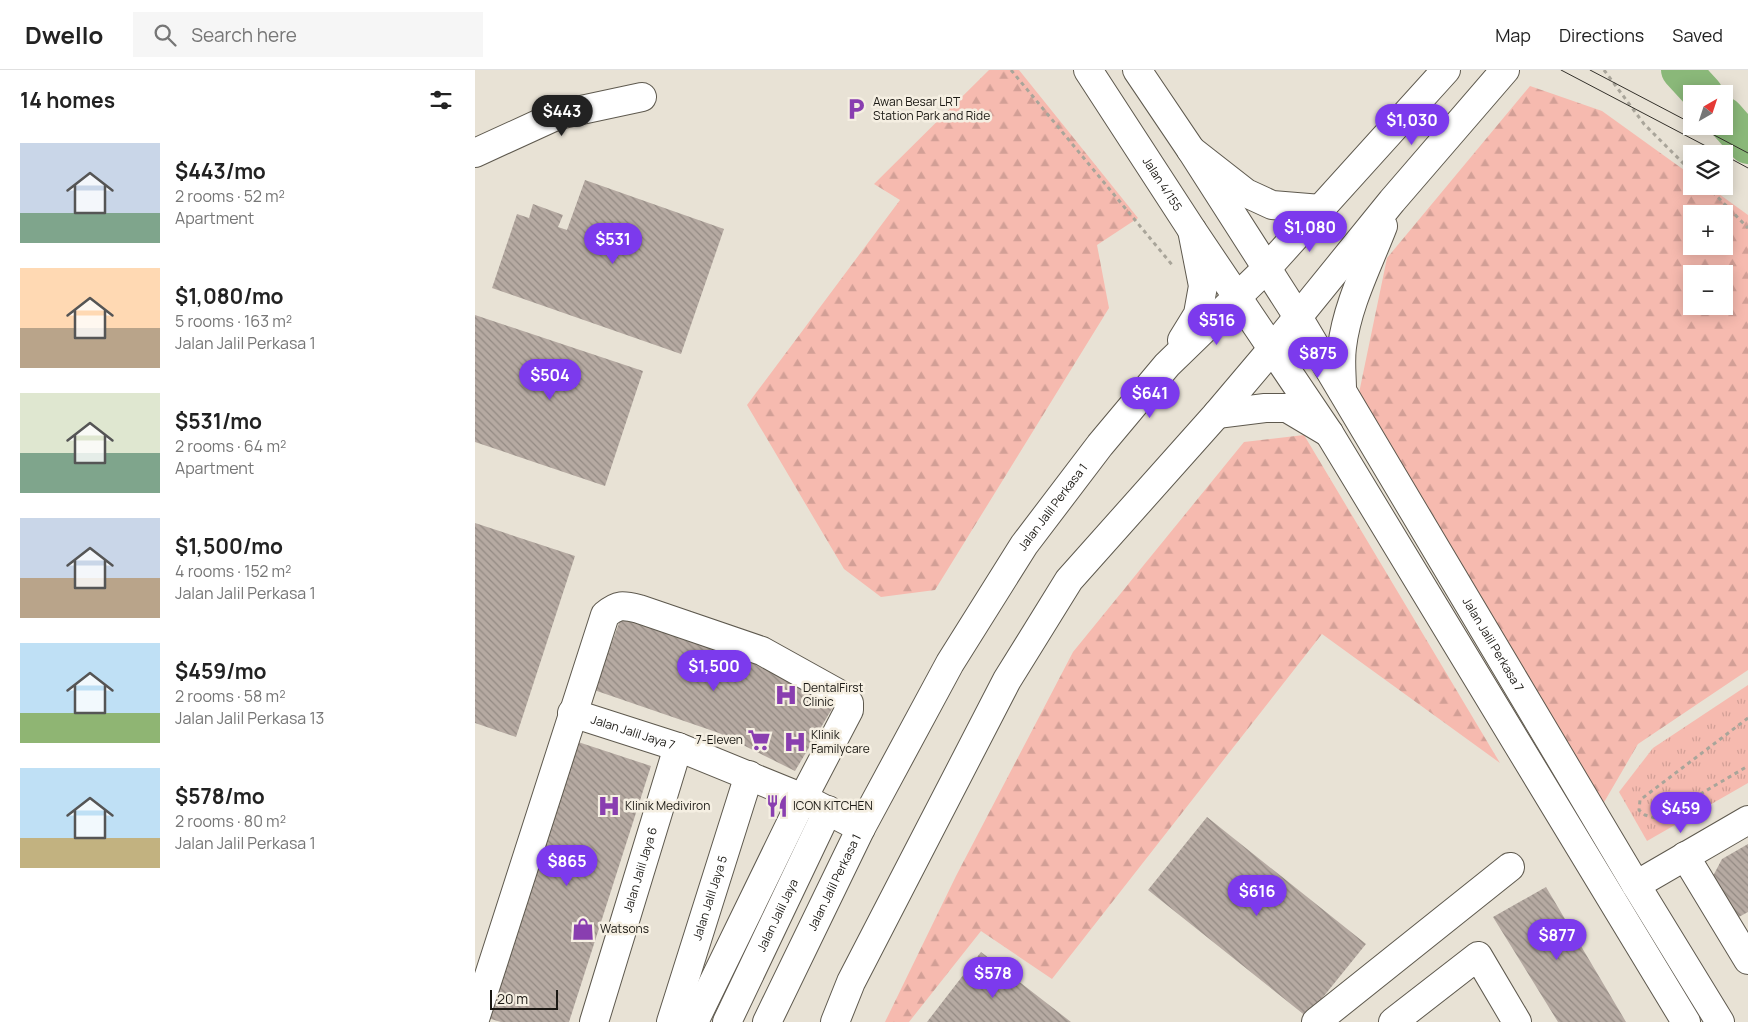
<!DOCTYPE html>
<html lang="en">
<head>
<meta charset="utf-8">
<style>
  body { margin:0; font-family:Manrope,sans-serif; background:#f6f6f6; color:#222; height:100vh; display:flex; flex-direction:column; font-size:19px; white-space:nowrap }
  * { box-sizing:border-box; margin:0 }
  p { font-size:16px; color:#767676 }
  .icon { flex:none; width:28px; height:28px; fill:none; stroke:currentColor; stroke-width:2; stroke-linecap:round; stroke-linejoin:round }
  .map { position:relative; flex:1; overflow:hidden }
  .details { display:flex; flex-direction:column; background:#fff; width:475px }
  .details>* { flex:none }
  .needle { width:32px; rotate:39deg }
  .tools { position:absolute; left:1208px; top:15px; display:grid; gap:10px }
  .tools a { display:grid; place-items:center; width:50px; height:50px; border-radius:0px; background:#fff; box-shadow:0 2px 12px #0003; font-size:25px }
  .scale { position:absolute; left:15px; bottom:12px; width:68px; box-sizing:border-box; padding-left:5px; border:2px solid #1b1914; border-top:0; font-size:14px; line-height:18px; white-space:nowrap; color:#1b1914; -webkit-text-stroke:4px #f5efe2; paint-order:stroke }
  .price { position:absolute; translate:-50% -42px; padding:0 11px; border-radius:18px; background:#7c3aed; color:#fff; font-size:16px; line-height:32px; filter:drop-shadow(0 1px 2px #0008) }
  .price::after { content:''; position:absolute; left:50%; top:30px; width:15px; height:11px; margin-left:-8px; background:inherit; clip-path:polygon(0 0,100% 0,50% 100%) }
  .price.active { background:#222; color:#fff }
  ul { padding:0; list-style:none }
  li { display:flex; align-items:center; gap:15px; height:125px; padding:0 20px }
  li span { display:grid; place-items:center; flex:none; width:140px; height:100px; border-radius:0px; color:#555 }
  li>.icon { margin-inline-start:auto }
  span .icon { width:60px; height:60px; fill:#fffc; stroke-width:1 }
  li b { font-size:21px }
  h2 { display:flex; justify-content:space-between; align-items:center; height:60px; padding:0 20px; font-size:21px }
  header { display:flex; align-items:center; gap:30px; box-sizing:border-box; height:70px; padding:0 25px; background:#fff; border-bottom:1px solid #e0e0e0 }
  header strong { font-size:24px }
  nav { display:flex; gap:28px; margin-inline-start:auto; font-size:18px }
  .search { width:350px; height:45px; background:#f6f6f6; display:flex; align-items:center; gap:12px; box-sizing:border-box; padding:0 18px; border-radius:0px; color:#767676; font-size:19px }
  main { display:flex; flex:1; min-height:0 }
  .map>svg:first-child { display:block }
  .grass { fill:url(#grass-tufts) }
  .forest { fill:url(#forest-firs); fill-rule:evenodd }
  .lines { fill:none; stroke-linecap:round; stroke-linejoin:round }
  .river { stroke:#8ab879; stroke-width:40 }
  .building { fill:url(#building-back-hatch) }
  .minor-casing { stroke:#5e594e; stroke-width:30 }
  .major-casing { stroke:#5e594e; stroke-width:30 }
  .path { stroke:#a9a59a; stroke-width:3; stroke-dasharray:4 4; stroke-linecap:butt }
  .minor { stroke:#fff; stroke-width:28 }
  .major { stroke:#fff; stroke-width:28 }
  .tram { stroke:#33302a; stroke-width:1 }
  .labels { text-anchor:middle; stroke-width:5; stroke-linejoin:round; paint-order:stroke }
  .poi-label { font-size:12px; fill:#1b1914; stroke:#f5efe2; text-anchor:start }
  .street-label { font-size:12px; fill:#1b1914; stroke:#f5efe2 }
</style>
</head>
<body>
<header>
<strong>Dwello</strong>
<div class="search"><svg class="icon" aria-label="search" viewBox="0 0 24 24"><circle cx="10" cy="10" r="6"/><path d="M15 15l6 6"/></svg>Search here</div>
<nav><a>Map</a><a>Directions</a><a>Saved</a></nav>
</header>
<main>
<section class="details">
<h2>14 homes<svg class="icon" aria-label="filters" viewBox="0 0 24 24"><path d="M4 7h16M4 17h16"/><circle cx="9" cy="7" r="2"/><circle cx="15" cy="17" r="2"/></svg></h2>
<ul>
<li><span style="background:linear-gradient(#c9d6e8 70%,#7fa58c 0)"><svg class="icon" aria-label="home" viewBox="0 0 24 24"><path d="M3 11l9-7 9 7M6 9v11h12V9"/></svg></span><div><b>$443/mo</b><p>2 rooms · 52 m²</p><p>Apartment</p></div></li>
<li><span style="background:linear-gradient(#ffd9b3 60%,#b9a48a 0)"><svg class="icon" aria-label="home" viewBox="0 0 24 24"><path d="M3 11l9-7 9 7M6 9v11h12V9"/></svg></span><div><b>$1,080/mo</b><p>5 rooms · 163 m²</p><p>Jalan Jalil Perkasa 1</p></div></li>
<li><span style="background:linear-gradient(#dfe7d0 60%,#7fa58c 0)"><svg class="icon" aria-label="home" viewBox="0 0 24 24"><path d="M3 11l9-7 9 7M6 9v11h12V9"/></svg></span><div><b>$531/mo</b><p>2 rooms · 64 m²</p><p>Apartment</p></div></li>
<li><span style="background:linear-gradient(#c9d6e8 60%,#b9a48a 0)"><svg class="icon" aria-label="home" viewBox="0 0 24 24"><path d="M3 11l9-7 9 7M6 9v11h12V9"/></svg></span><div><b>$1,500/mo</b><p>4 rooms · 152 m²</p><p>Jalan Jalil Perkasa 1</p></div></li>
<li><span style="background:linear-gradient(#bfe0f5 70%,#8fb573 0)"><svg class="icon" aria-label="home" viewBox="0 0 24 24"><path d="M3 11l9-7 9 7M6 9v11h12V9"/></svg></span><div><b>$459/mo</b><p>2 rooms · 58 m²</p><p>Jalan Jalil Perkasa 13</p></div></li>
<li><span style="background:linear-gradient(#bfe0f5 70%,#c2b280 0)"><svg class="icon" aria-label="home" viewBox="0 0 24 24"><path d="M3 11l9-7 9 7M6 9v11h12V9"/></svg></span><div><b>$578/mo</b><p>2 rooms · 80 m²</p><p>Jalan Jalil Perkasa 1</p></div></li>
</ul>
</section>
<div class="map">
<svg width="1273" height="952" viewBox="0 0 1273 952">
  <defs>
    <pattern id="grass-tufts" width="24" height="20" patternUnits="userSpaceOnUse" patternTransform="scale(1.25)"><rect width="24" height="20" fill="#f6baaf"/><path d="M3 7l-1-3M5 7V3M7 7l1-3M15 17l-1-3M17 17v-4M19 17l1-3" fill="none" stroke="#d29f96"/></pattern>
    <pattern id="forest-firs" width="22" height="20" patternUnits="userSpaceOnUse" patternTransform="scale(1.25)"><rect width="22" height="20" fill="#f6baaf"/><path d="M5 1l3.5 6h-7zM16 11l3.5 6h-7z" fill="#d29f96"/></pattern>
    <pattern id="building-back-hatch" width="6" height="6" patternUnits="userSpaceOnUse" patternTransform="scale(1.25)"><rect width="6" height="6" fill="#b6aaa2"/><path d="M-1 5l2 2M0 0l6 6M5-1l2 2" fill="none" stroke="#938a83"/></pattern>
  </defs>
  <rect width="100%" height="100%" fill="#e8e2d5"/>
  <path class="grass" d="M 1273,615 L 1273,713 L 1172,771 L 1144,722 L 1178,678 Z"/>
  <path class="forest" d="M 514,0 L 544,0 L 663,148 L 622,175 L 634,238 L 460,520 L 406,527 L 369,499 L 272,335 L 425,130 L 399,114 Z
    M 1055,16 L 1127,41 L 1216,105 L 1216,116 L 1233,116 L 1273,145 L 1273,600 L 1163,674 L 1128,734 L 884,323 L 912,188 ZM 1216,144 L 1249,144 L 1249,176 L 1216,176 ZM 1216,204 L 1249,204 L 1249,236 L 1216,236 Z
    M 829,365 L 1025,693 L 847,564 L 577,909 L 506,861 L 434,952 L 410,952 L 481,806 L 598,582 L 769,372 Z"/>
  <g class="lines">
    <path class="river" d="M 1206,0 L 1228,24
      M 1249,47 L 1273,74"/>
  </g>
  <path class="building" d="M 110,110 L 249,159 L 206,284 L 17,218 L 42,144 L 54,148 L 58,134 L 88,145 L 83,157 L 92,160 Z
    M 0,245 L 168,301 L 130,416 L 0,372 Z
    M 0,453 L 100,486 L 41,667 L 0,653 Z
    M 146,548 L 272,588 L 361,632 L 320,701 L 244,663 L 119,620 Z
    M 94,669 L 176,696 L 94,952 L 26,952 L 6,946 Z
    M 732,747 L 891,874 L 832,947 L 673,820 Z
    M 1273,774 L 1273,842 L 1262,848 L 1238,806 L 1247,789 Z
    M 1071,817 L 1151,952 L 1083,952 L 1018,847 Z
    M 506,882 L 596,952 L 452,952 Z"/>
  <g class="lines">
    <defs>
      <g id="minor">
        <path id="s1" d="M 613,0 L 717,160 L 854,363 L 1211,952"/>
        <path id="s2" d="M 662,0 L 716,80 L 823,247 L 1161,815 L 1245,952"/>
        <path d="M 0,83 L 83,45 L 167,27"/>
        <path id="s3" d="M 97,643 L 203,677 L 328,728 L 386,758"/>
        <path d="M 1210,786 L 1273,890"/>
        <path d="M 1161,815 L 1273,750"/>
        <path d="M 0,949 L 130,545 C 143,534 148,535 164,539 L 287,581 L 368,626 L 374,633 L 374,640 L 328,728 L 219,952"/>
        <path id="s4" d="M 119,952 L 203,677"/>
        <path id="s5" d="M 196,952 L 274,705"/>
        <path id="s6" d="M 252,952 L 353,740"/>
        <path d="M 841,952 L 1035,797"/>
        <path d="M 918,952 L 1003,886 L 1042,952"/>
      </g>
      <g id="major">
        <path d="M 716,80 L 771,123 L 797,135 L 846,139"/>
        <path d="M 707,270 L 723,244 L 728,216 L 717,160"/>
        <path d="M 867,320 C 867,306 865,291 867,277 C 872,235 893,195 908,156"/>
        <path d="M 742,344 L 790,338 L 812,338 L 854,363"/>
        <path id="s7" d="M 292,952 L 386,758 L 475,593 L 549,475 L 625,375 L 692,295 L 792,198 L 971,0"/>
        <path d="M 360,952 L 376,912 L 532,610 L 594,510 L 742,344 L 797,279 L 917,131 L 1030,0"/>
      </g>
    </defs>
    <use href="#minor" class="minor-casing"/>
    <use href="#major" class="major-casing"/>
    <path class="path" d="M 536,0 L 698,196
      M 1129,0 L 1169,54 L 1216,101
      M 1232,116 L 1273,158
      M 1273,648 L 1165,730 L 1164,740 L 1170,745 L 1183,749 L 1273,696"/>
    <use href="#minor" class="minor"/>
    <use href="#major" class="major"/>
    <path class="tram" d="M 1086,0 L 1246,84
      M 1115,0 L 1216,53
      M 1222,56 L 1273,83
      M 1249,85 L 1273,98"/>
  </g>
  <defs>
    <symbol id="parking-bare" viewBox="-9 -9 18 18"><path d="M-3.5-5.5H1a3.5 3.5 0 0 1 0 7H-1V5.5H-3.5ZM-1-3.4V-.6H.8a1.4 1.4 0 0 0 0-2.8Z" fill="#893eb0" stroke="#f5efe2" stroke-width="2.5" paint-order="stroke"/></symbol>
    <symbol id="hospital-bare" viewBox="-9 -9 18 18"><path d="M-5-5h3v3.5h4V-5h3V5h-3V1.5h-4V5h-3Z" fill="#893eb0" stroke="#f5efe2" stroke-width="2.5" paint-order="stroke"/></symbol>
    <symbol id="supermarket-bare" viewBox="-9 -9 18 18"><path d="M-6-5.5h2.5l.6 2H6L4.5 2H-2.5L-4.4-4H-6ZM-1.5 3.2a1.3 1.3 0 1 0 .1 0ZM3 3.2a1.3 1.3 0 1 0 .1 0Z" fill="#893eb0" stroke="#f5efe2" stroke-width="2.5" paint-order="stroke"/></symbol>
    <symbol id="restaurant-bare" viewBox="-9 -9 18 18"><path d="M-5-6h1v4h1v-4h1v4h1v-4h1v5L-1.5 .5V6h-2V.5L-5-1ZM5-6V6H3V1.5H1.5Q1.5-4 5-6Z" fill="#893eb0" stroke="#f5efe2" stroke-width="2.5" paint-order="stroke"/></symbol>
    <symbol id="shop-bare" viewBox="-9 -9 18 18"><path d="M-5-2.5h2.3a2.7 3.5 0 0 1 5.4 0H5L5.5 6h-11ZM-1.5-2.5h3a1.5 2.3 0 0 0-3 0Z" fill="#893eb0" stroke="#f5efe2" stroke-width="2.5" paint-order="stroke"/></symbol>
  </defs>
  <g fill-rule="evenodd">
    <use href="#parking-bare" x="365" y="23" width="32" height="32"/>
    <use href="#hospital-bare" x="295" y="609" width="32" height="32"/>
    <use href="#supermarket-bare" x="268" y="654" width="32" height="32"/>
    <use href="#hospital-bare" x="304" y="656" width="32" height="32"/>
    <use href="#hospital-bare" x="118" y="720" width="32" height="32"/>
    <use href="#restaurant-bare" x="286" y="720" width="32" height="32"/>
    <use href="#shop-bare" x="92" y="843" width="32" height="32"/>
  </g>
  <g class="labels">
    <g class="poi-label">
      <text x="398" y="36">Awan Besar LRT<tspan x="398" dy="14">Station Park and Ride</tspan></text>
      <text x="328" y="622">DentalFirst<tspan x="328" dy="14">Clinic</tspan></text>
      <text x="336" y="669">Klinik<tspan x="336" dy="14">Familycare</tspan></text>
      <text x="268" y="674" text-anchor="end">7-Eleven</text>
      <text x="150" y="740">Klinik Mediviron</text>
      <text x="318" y="740">ICON KITCHEN</text>
      <text x="125" y="863">Watsons</text>
    </g>
    <g class="street-label">
      <text dy="4" stroke="none"><textPath href="#s1" startOffset="136">Jalan 4/155</textPath></text>
      <text dy="4" stroke="none"><textPath href="#s7" startOffset="590">Jalan Jalil Perkasa 1</textPath></text>
      <text dy="4" stroke="none"><textPath href="#s2" startOffset="676">Jalan Jalil Perkasa 7</textPath></text>
      <text dy="4" stroke="none"><textPath href="#s3" startOffset="64">Jalan Jalil Jaya 7</textPath></text>
      <text dy="4" stroke="none"><textPath href="#s4" startOffset="159">Jalan Jalil Jaya 6</textPath></text>
      <text dy="4" stroke="none"><textPath href="#s7" startOffset="155">Jalan Jalil Perkasa 1</textPath></text>
      <text dy="4" stroke="none"><textPath href="#s5" startOffset="130">Jalan Jalil Jaya 5</textPath></text>
      <text dy="4" stroke="none"><textPath href="#s6" startOffset="118">Jalan Jalil Jaya</textPath></text>
    </g>
  </g>
</svg>
<div class="tools">
<a><svg class="needle" viewBox="-14 -14 28 28"><path d="M0-13l5 13h-10z" fill="#e53935"/><path d="M0 13l5-13h-10z" fill="#767676"/></svg></a>
<a><svg class="icon" aria-label="layers" viewBox="0 0 24 24"><path d="M12 4l9 5-9 5-9-5zM3 14l9 5 9-5"/></svg></a>
<a>+</a>
<a>−</a>
</div>
<div class="scale">20 m</div>
<b class="price active" style="left:87px;top:67px">$443</b>
<b class="price" style="left:937px;top:76px">$1,030</b>
<b class="price" style="left:835px;top:183px">$1,080</b>
<b class="price" style="left:138px;top:195px">$531</b>
<b class="price" style="left:742px;top:276px">$516</b>
<b class="price" style="left:843px;top:309px">$875</b>
<b class="price" style="left:75px;top:331px">$504</b>
<b class="price" style="left:675px;top:349px">$641</b>
<b class="price" style="left:239px;top:622px">$1,500</b>
<b class="price" style="left:1206px;top:764px">$459</b>
<b class="price" style="left:92px;top:817px">$865</b>
<b class="price" style="left:782px;top:847px">$616</b>
<b class="price" style="left:1082px;top:891px">$877</b>
<b class="price" style="left:518px;top:929px">$578</b>
</div>
</main>
</body>
</html>
